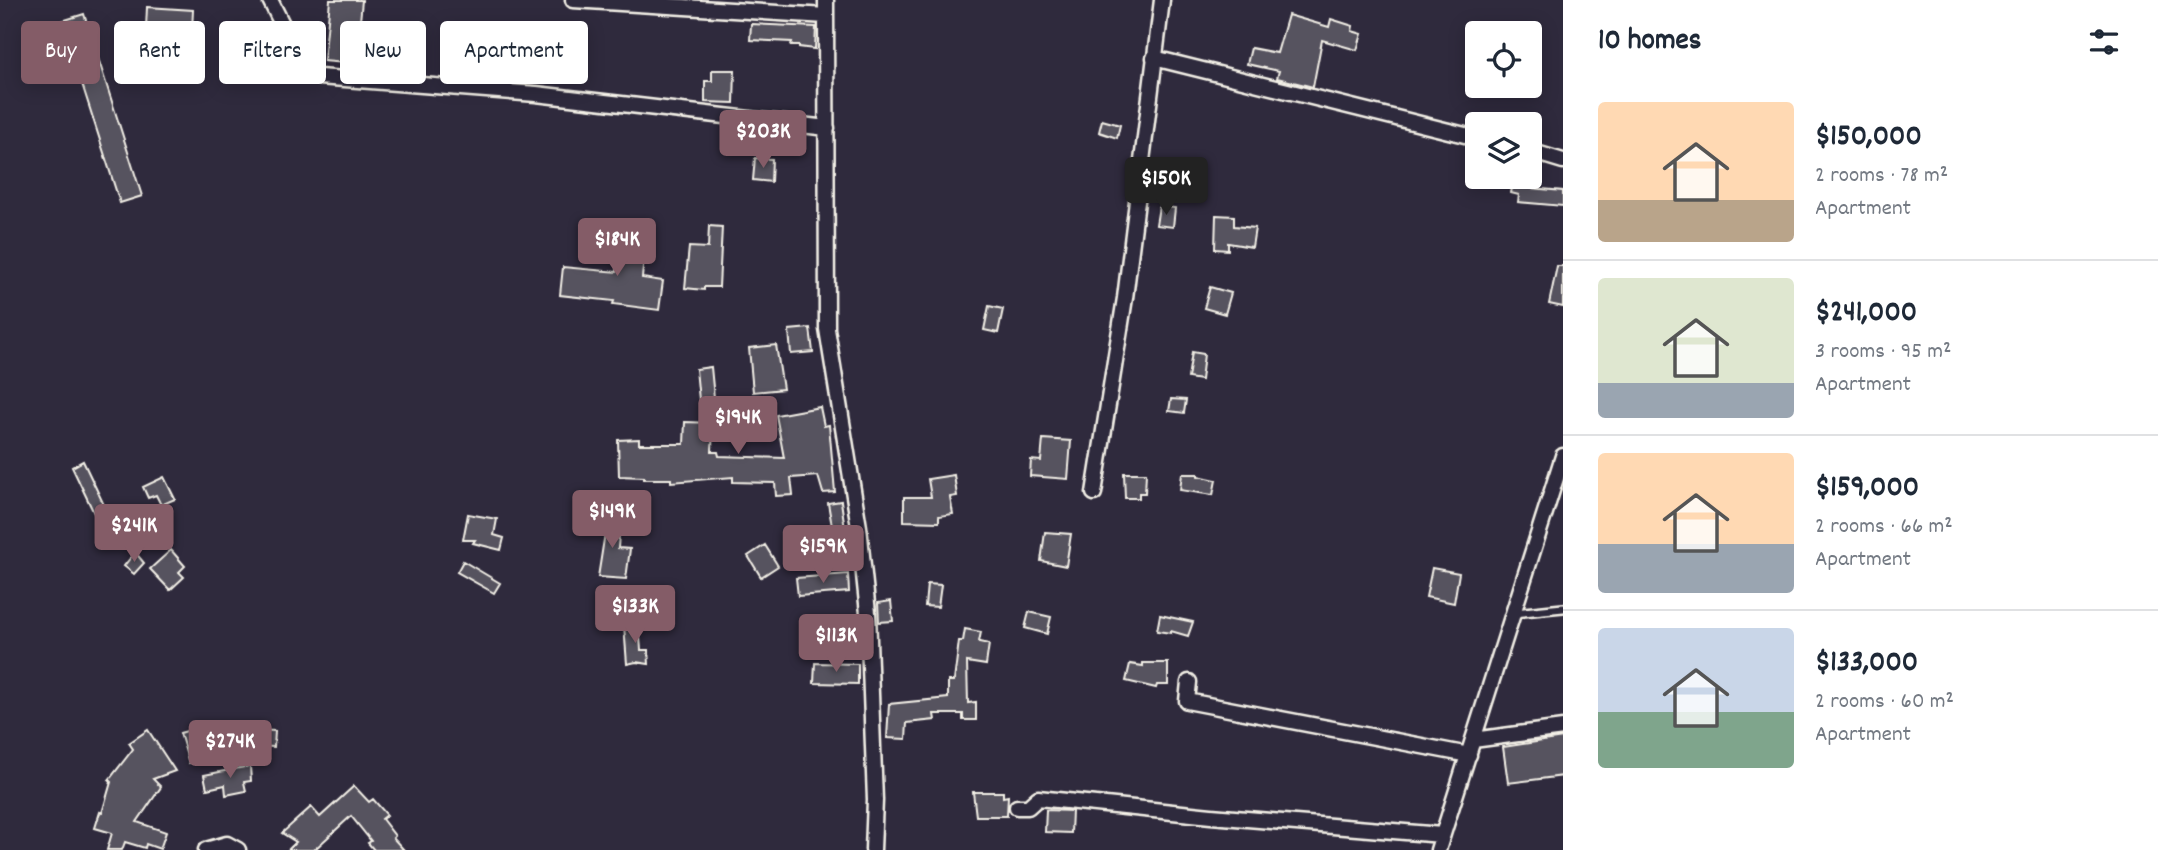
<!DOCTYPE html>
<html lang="en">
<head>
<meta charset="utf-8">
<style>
  body { margin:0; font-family:Dekko,sans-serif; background:#f2f2f3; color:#1f2937; height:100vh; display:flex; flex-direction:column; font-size:26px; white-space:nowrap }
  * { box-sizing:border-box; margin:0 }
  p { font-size:23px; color:#747a83 }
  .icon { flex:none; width:38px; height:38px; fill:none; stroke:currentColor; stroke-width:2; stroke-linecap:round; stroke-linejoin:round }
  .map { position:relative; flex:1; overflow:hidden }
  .sheet { display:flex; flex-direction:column; background:#fff; width:595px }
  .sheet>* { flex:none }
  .guide { position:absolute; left:21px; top:21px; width:665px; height:63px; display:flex; gap:14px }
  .fabs { position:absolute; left:1465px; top:21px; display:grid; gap:14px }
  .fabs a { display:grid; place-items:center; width:77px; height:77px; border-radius:7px; background:#fff; box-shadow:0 4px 18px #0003; font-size:35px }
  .price { position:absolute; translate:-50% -60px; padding:0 16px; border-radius:7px; background:#845c67; color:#fff; font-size:23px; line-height:46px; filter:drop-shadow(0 2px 4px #0008) }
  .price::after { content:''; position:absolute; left:50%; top:42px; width:21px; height:16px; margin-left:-10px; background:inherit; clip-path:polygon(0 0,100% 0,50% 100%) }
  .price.current { background:#222; color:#fff }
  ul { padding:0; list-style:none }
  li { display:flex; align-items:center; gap:21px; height:175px; padding:0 35px }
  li+li { border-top:2px solid #e0e1e3 }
  li span { display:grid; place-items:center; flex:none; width:196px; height:140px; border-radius:7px; color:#555 }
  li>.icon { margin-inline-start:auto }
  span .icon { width:84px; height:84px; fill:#fffc; stroke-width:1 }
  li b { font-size:30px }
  h2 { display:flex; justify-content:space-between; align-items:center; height:84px; padding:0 35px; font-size:30px }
  .pill { padding:0 24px; border-radius:7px; background:#fff; box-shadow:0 4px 18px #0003; font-size:24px; line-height:63px }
  .pill.current { background:#845c67; color:#fff }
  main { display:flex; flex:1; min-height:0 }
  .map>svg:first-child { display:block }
  .building { fill:#56525f; stroke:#f4f1e8; stroke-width:2 }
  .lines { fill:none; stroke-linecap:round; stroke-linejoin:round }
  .service-casing { stroke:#f4f1e8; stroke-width:12 }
  .minor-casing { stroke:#f4f1e8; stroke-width:19 }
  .service { stroke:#2f2a3d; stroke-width:7 }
  .minor { stroke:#2f2a3d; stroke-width:14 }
</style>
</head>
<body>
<main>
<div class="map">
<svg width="1563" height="850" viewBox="0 0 1563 850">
  <rect width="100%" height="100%" fill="#2f2a3d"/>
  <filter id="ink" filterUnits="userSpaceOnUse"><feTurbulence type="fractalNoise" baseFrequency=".0143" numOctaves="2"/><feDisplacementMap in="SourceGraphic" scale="14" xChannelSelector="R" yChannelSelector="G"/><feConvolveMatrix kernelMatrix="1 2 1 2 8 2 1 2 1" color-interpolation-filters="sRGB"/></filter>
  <g filter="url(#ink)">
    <path class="building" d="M 330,0 L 362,0 L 356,64 L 324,61 Z
      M 147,7 L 193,10 L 192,31 L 146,28 Z
      M 84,14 L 142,196 L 120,203 L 62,21 Z
      M 1288,15 L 1329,27 L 1331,19 L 1353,26 L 1352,31 L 1362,34 L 1357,50 L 1322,40 L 1313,87 L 1277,78 L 1279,71 L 1247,64 L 1251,48 L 1277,53 Z
      M 751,24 L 816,27 L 815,49 L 799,47 L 799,45 L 791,45 L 792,42 L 750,40 Z
      M 388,37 L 412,40 L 408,65 L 387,62 Z
      M 712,70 L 735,70 L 734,103 L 705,102 L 705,81 L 712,81 Z
      M 1102,120 L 1120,125 L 1117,138 L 1099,132 Z
      M 755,158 L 772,159 L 771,182 L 753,180 Z
      M 1514,177 L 1533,177 L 1531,188 L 1563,191 L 1563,206 L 1518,202 L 1519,195 L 1511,193 Z
      M 1159,206 L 1175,208 L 1173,227 L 1156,225 Z
      M 1216,215 L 1234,216 L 1234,226 L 1255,228 L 1252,247 L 1228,243 L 1228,250 L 1215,249 Z
      M 625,226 L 641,228 L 640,237 L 646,238 L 642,278 L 663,281 L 659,310 L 613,304 L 614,301 L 560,295 L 563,267 L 617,272 L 620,235 L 624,236 Z
      M 709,226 L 722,227 L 719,287 L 704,287 L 704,290 L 685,288 L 689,247 L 708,248 Z
      M 1557,266 L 1563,266 L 1563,307 L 1549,304 Z
      M 1210,287 L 1231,293 L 1225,314 L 1204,308 Z
      M 989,306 L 1003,309 L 998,333 L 984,330 Z
      M 810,328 L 813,352 L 791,354 L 789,330 Z
      M 776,345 L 783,389 L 753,392 L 749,348 Z
      M 1192,352 L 1204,354 L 1201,380 L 1188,378 Z
      M 711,367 L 714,398 L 699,400 L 696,369 Z
      M 1171,399 L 1186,400 L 1184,413 L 1169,411 Z
      M 820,407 L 824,426 L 829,425 L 835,492 L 823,493 L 818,476 L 791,478 L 793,495 L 776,496 L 775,483 L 733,482 L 733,477 L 671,482 L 671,479 L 644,479 L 644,477 L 619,476 L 618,440 L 639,439 L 639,444 L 684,444 L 685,422 L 713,423 L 712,452 L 718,452 L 719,456 L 784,458 L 776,415 Z
      M 1043,439 L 1071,441 L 1068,479 L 1030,476 L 1031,460 L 1041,461 Z
      M 83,461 L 105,507 L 94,513 L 72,467 Z
      M 1124,473 L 1146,473 L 1145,493 L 1139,493 L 1139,498 L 1125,498 Z
      M 1182,474 L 1198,474 L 1198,476 L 1216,480 L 1213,495 L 1180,490 Z
      M 954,475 L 957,496 L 950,497 L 953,514 L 939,516 L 939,522 L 904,521 L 904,497 L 931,497 L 928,479 Z
      M 164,477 L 175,499 L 161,505 L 156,495 L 148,498 L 143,487 Z
      M 841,501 L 846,536 L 834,538 L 828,503 Z
      M 468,514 L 497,519 L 494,535 L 504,538 L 501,550 L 473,543 L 475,540 L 463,540 Z
      M 593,519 L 620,521 L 618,548 L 630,549 L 626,579 L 598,577 L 605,533 L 592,532 Z
      M 1045,532 L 1071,534 L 1066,566 L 1041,561 Z
      M 765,545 L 778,566 L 761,577 L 748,556 Z
      M 171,550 L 185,566 L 179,572 L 184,577 L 170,590 L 150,569 Z
      M 135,552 L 144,563 L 134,574 L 124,566 Z
      M 463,561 L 500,583 L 494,593 L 457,572 Z
      M 1432,568 L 1459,573 L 1454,603 L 1426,597 Z
      M 848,574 L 849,592 L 798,596 L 796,578 Z
      M 927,584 L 941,585 L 938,607 L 925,606 Z
      M 891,601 L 893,621 L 879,622 L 878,603 Z
      M 1029,612 L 1051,617 L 1047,634 L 1025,628 Z
      M 1160,615 L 1193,622 L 1188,636 L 1171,631 L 1171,633 L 1157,631 Z
      M 639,624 L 641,650 L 648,650 L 649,664 L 636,662 L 627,664 L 624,625 Z
      M 965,629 L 981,632 L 979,642 L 989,644 L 986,665 L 967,662 L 968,703 L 976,702 L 976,720 L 963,720 L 963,714 L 934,714 L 935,720 L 907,723 L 906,739 L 887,738 L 889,704 L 948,698 L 948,681 L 954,681 L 959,641 L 963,641 Z
      M 815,663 L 858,664 L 858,684 L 814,683 Z
      M 1143,663 L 1168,663 L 1168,685 L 1157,685 L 1156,688 L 1126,681 L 1130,664 L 1143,666 Z
      M 194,729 L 203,758 L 189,763 L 180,733 Z
      M 148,730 L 175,771 L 153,779 L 161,787 L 137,822 L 166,832 L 160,849 L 146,844 L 145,848 L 125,842 L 122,850 L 107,850 L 112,833 L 95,828 L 100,812 L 102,813 L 111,782 L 109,780 L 133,749 L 129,743 Z
      M 255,730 L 275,731 L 274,747 L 254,746 Z
      M 1563,738 L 1563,776 L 1508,783 L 1503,747 Z
      M 250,766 L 251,781 L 244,782 L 246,791 L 226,795 L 225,785 L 207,789 L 204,775 Z
      M 354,786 L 369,802 L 373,799 L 387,815 L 382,819 L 395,836 L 393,838 L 404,850 L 374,850 L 368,843 L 371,841 L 351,816 L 314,850 L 288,850 L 296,842 L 282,833 L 311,807 L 320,817 Z
      M 973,792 L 1003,792 L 1003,797 L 1008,796 L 1007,816 L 976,816 Z
      M 1046,810 L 1072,811 L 1071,833 L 1045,832 Z"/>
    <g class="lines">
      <defs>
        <path id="service" d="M 1514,613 L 1563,608"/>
        <path id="minor" d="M 270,0 L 306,72 L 319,77 L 536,94 L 827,128
          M 573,0 L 826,16
          M 826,0 L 827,329 L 859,527 L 868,613 L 875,800 L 873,850
          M 1154,58 L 1477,138
          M 1530,151 L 1563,161
          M 1094,493 L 1125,298 L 1162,0
          M 1189,682 L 1187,701 L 1469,755
          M 1473,740 L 1563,728
          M 1017,807 L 1028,807 L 1038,798 L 1211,816 L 1442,835
          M 206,850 L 227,844 L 238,850
          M 1438,850 L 1563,456"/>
      </defs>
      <use href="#service" class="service-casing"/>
      <use href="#minor" class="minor-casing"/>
      <use href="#service" class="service"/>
      <use href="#minor" class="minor"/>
    </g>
  </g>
</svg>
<div class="fabs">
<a><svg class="icon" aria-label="locate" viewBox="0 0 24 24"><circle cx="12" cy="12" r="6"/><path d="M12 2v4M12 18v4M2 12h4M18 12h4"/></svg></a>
<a><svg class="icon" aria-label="layers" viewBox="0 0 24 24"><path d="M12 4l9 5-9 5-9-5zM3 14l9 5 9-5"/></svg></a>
</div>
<b class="price" style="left:763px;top:170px">$203K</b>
<b class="price current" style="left:1166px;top:217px">$150K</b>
<b class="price" style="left:617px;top:278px">$184K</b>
<b class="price" style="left:738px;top:456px">$194K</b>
<b class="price" style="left:612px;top:550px">$149K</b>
<b class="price" style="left:134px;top:564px">$241K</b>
<b class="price" style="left:823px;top:585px">$159K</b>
<b class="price" style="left:635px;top:645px">$133K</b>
<b class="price" style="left:836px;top:674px">$113K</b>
<b class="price" style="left:230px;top:780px">$274K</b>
<div class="guide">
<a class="pill current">Buy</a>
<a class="pill">Rent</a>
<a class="pill">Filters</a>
<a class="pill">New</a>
<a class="pill">Apartment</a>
</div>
</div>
<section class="sheet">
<h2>10 homes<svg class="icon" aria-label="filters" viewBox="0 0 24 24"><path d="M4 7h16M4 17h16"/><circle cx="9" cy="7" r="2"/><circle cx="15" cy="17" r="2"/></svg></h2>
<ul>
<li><span style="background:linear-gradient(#ffd9b3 70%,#b9a48a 0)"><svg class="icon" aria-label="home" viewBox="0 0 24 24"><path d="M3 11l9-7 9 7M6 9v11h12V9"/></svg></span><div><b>$150,000</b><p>2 rooms · 78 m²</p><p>Apartment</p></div></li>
<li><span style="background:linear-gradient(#dfe7d0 75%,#9aa5b1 0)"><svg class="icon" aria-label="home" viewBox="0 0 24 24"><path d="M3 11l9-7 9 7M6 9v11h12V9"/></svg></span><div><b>$241,000</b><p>3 rooms · 95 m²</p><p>Apartment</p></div></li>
<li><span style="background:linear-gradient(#ffd9b3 65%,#9aa5b1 0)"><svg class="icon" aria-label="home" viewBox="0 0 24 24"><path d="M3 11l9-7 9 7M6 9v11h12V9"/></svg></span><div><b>$159,000</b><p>2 rooms · 66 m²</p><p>Apartment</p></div></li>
<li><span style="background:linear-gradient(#c9d6e8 60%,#7fa58c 0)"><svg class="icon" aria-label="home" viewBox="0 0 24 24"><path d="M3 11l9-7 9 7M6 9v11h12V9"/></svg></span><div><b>$133,000</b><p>2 rooms · 60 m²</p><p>Apartment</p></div></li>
</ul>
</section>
</main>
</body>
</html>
